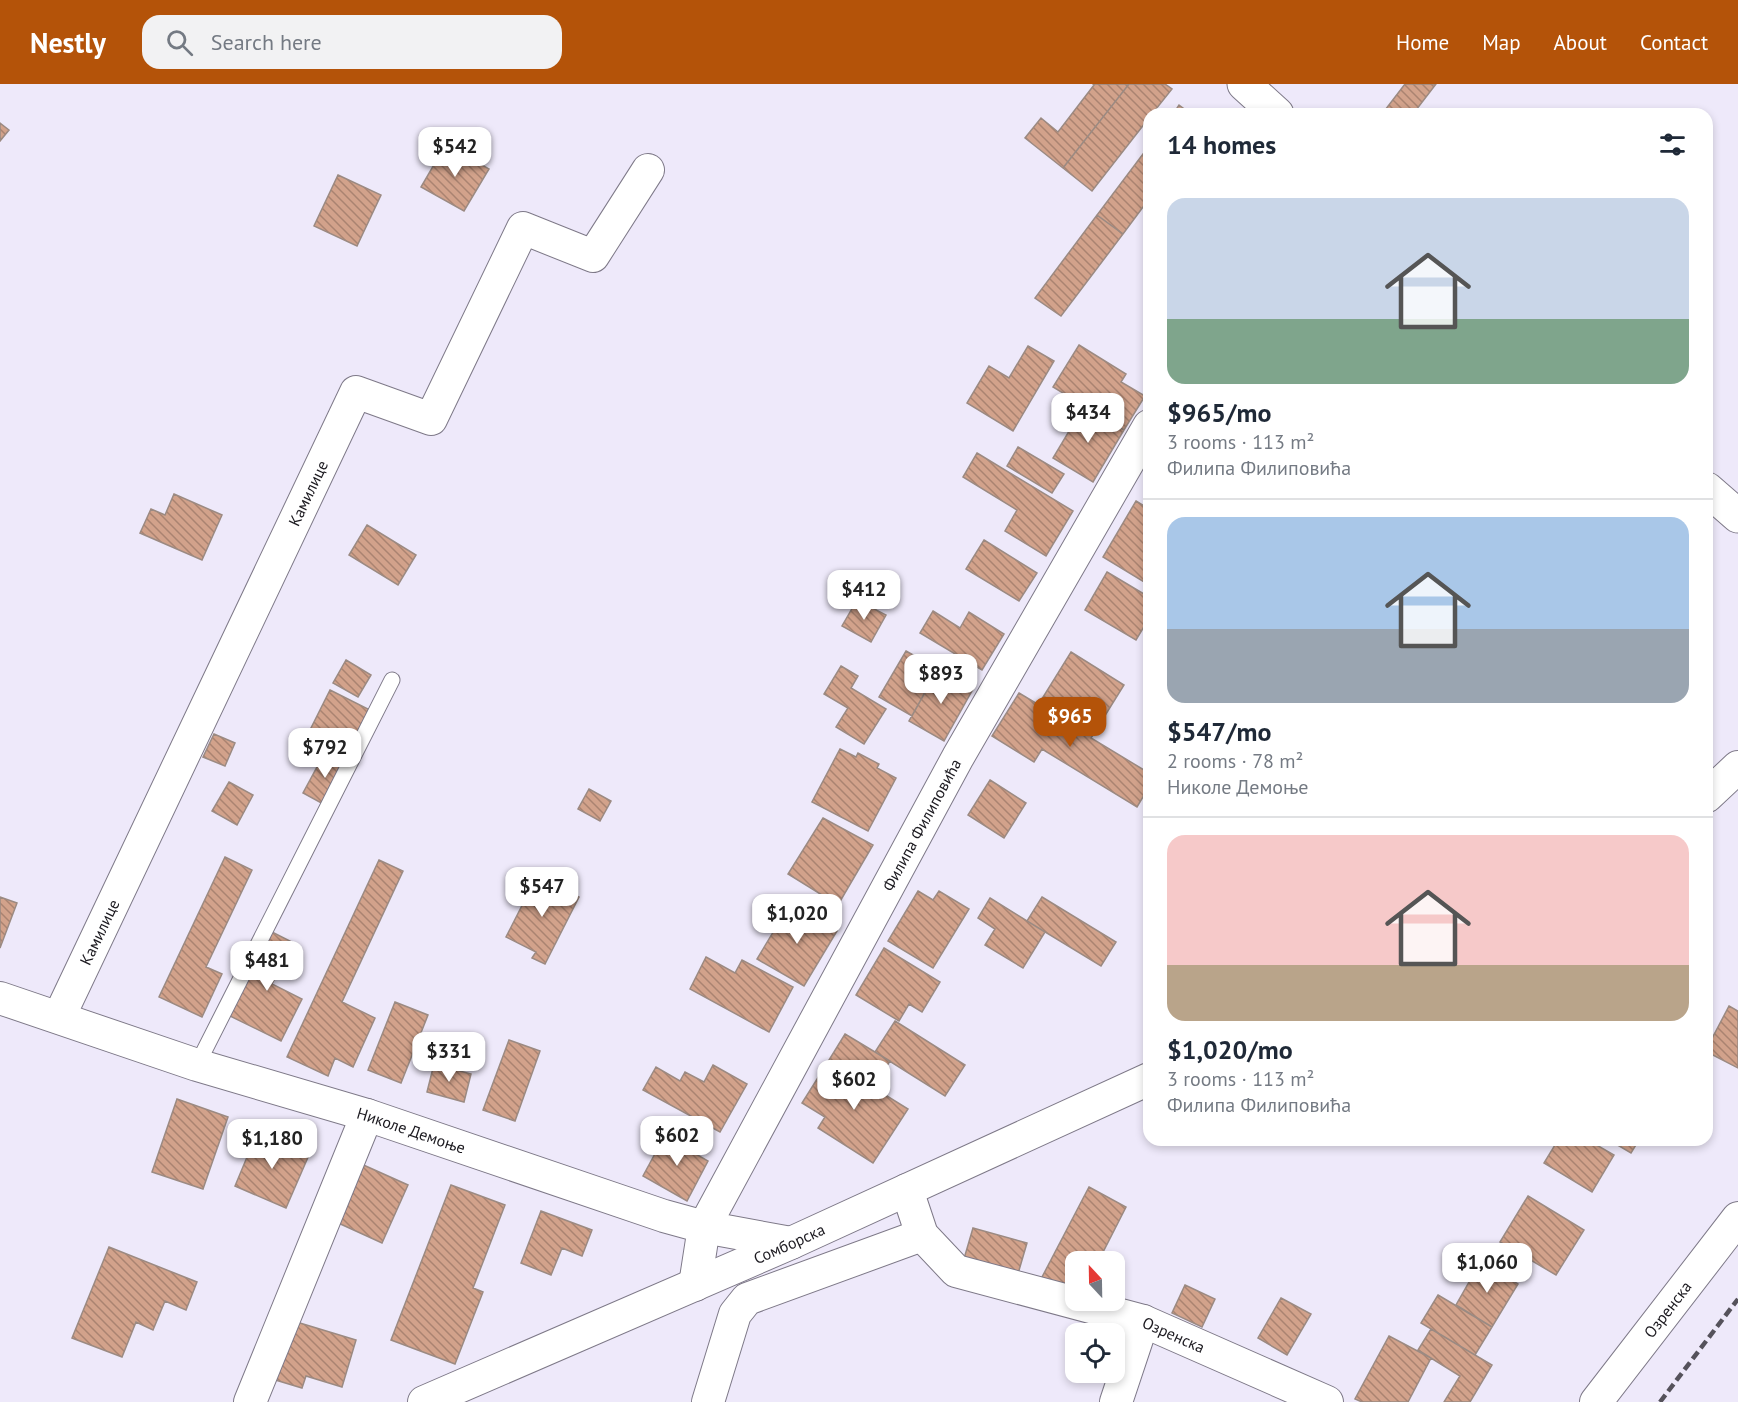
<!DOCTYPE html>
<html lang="en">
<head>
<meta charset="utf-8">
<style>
  body { margin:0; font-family:"PT Sans",sans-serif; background:#f2f2f3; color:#1f2937; height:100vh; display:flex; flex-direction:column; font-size:22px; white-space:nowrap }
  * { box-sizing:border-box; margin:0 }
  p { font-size:20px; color:#747a83 }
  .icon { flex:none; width:33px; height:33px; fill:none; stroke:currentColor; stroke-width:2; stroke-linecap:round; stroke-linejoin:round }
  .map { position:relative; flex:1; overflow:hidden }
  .drawer { position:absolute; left:1143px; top:24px; width:570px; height:1038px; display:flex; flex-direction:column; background:#fff; border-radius:18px; box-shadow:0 3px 9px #0003 }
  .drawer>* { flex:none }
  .needle { width:39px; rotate:338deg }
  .buttons { position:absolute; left:1065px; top:1167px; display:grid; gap:12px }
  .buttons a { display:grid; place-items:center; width:60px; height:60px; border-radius:12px; background:#fff; box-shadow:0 3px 9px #0003; font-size:30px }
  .price { position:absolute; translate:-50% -51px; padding:0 14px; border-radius:12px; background:#fff; color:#222; font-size:20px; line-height:39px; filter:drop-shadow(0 2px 3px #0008) }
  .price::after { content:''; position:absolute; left:50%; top:36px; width:18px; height:14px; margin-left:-9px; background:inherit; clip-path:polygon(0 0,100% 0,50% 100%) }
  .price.on { background:#b45309; color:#fff }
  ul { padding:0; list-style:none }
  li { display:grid; align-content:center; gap:12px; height:318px; padding:0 24px }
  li+li { border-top:2px solid #e0e1e3 }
  li span { display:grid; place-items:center; height:186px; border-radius:18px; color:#555 }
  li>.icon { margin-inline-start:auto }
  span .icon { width:108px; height:108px; fill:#fffc; stroke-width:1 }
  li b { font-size:26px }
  h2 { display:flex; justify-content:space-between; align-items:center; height:72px; padding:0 24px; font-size:26px }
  header { display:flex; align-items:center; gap:36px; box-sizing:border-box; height:84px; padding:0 30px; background:#b45309; color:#fff }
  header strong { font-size:28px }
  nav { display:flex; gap:33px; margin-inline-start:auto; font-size:21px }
  .search { width:420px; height:54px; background:#f2f2f3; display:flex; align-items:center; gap:15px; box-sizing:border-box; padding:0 21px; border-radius:18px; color:#747a83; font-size:22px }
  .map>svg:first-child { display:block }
  .building { fill:url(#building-back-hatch); stroke:#9b8a82; stroke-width:1.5 }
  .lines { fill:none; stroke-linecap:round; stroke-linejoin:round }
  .lane-casing { stroke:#7e7988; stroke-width:17 }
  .street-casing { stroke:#7e7988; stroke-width:34 }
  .secondary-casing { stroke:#7e7988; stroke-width:35 }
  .lane { stroke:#fff; stroke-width:15 }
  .street { stroke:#fff; stroke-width:32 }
  .secondary { stroke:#fff; stroke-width:33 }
  .rail { stroke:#55525b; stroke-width:4.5; stroke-dasharray:9 4.5; stroke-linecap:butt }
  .labels { text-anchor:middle; stroke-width:4.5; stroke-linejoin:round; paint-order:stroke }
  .street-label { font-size:16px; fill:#1b191f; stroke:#faf8ff }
</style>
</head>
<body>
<header>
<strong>Nestly</strong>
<div class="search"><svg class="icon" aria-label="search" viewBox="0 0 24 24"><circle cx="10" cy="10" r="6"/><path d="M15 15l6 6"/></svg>Search here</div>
<nav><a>Home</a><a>Map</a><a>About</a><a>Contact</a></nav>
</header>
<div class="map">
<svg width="1738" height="1318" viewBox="0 0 1738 1318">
  <defs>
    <pattern id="building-back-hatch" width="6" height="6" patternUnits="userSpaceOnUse" patternTransform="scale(1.5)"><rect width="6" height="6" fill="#d2a28b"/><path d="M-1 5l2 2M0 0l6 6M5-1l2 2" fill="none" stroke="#aa8371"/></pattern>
  </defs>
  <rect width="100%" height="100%" fill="#eee9fa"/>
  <path class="building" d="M 1093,0 L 1129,0 L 1063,84 L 1025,54 L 1041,34 L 1058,48 L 1094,1 Z
    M 1129,0 L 1165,0 L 1172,5 L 1152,30 L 1149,30 L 1149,34 L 1092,107 L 1063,84 Z
    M 1405,0 L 1436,0 L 1413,30 L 1382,30 Z
    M 1179,21 L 1191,30 L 1173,30 Z
    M 0,39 L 9,46 L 0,57 Z
    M 446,60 L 489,85 L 464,127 L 421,103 Z
    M 1149,62 L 1149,115 L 1123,150 L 1097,131 Z
    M 338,91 L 381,111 L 357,162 L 314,142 Z
    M 1097,131 L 1123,150 L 1061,232 L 1035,214 Z
    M 1079,261 L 1126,290 L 1121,298 L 1145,312 L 1124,346 L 1053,303 Z
    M 1028,262 L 1054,277 L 1013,347 L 967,319 L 989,282 L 1009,294 Z
    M 1084,322 L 1124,346 L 1093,398 L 1053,374 Z
    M 1018,363 L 1064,390 L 1052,409 L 1007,382 Z
    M 977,369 L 1073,427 L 1046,472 L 1005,447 L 1017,426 L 963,393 Z
    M 174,410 L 222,431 L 202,476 L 140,449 L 151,425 L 165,431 Z
    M 1136,417 L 1149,425 L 1149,501 L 1103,473 Z
    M 367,441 L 416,471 L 398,501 L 349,471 Z
    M 984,456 L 1037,489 L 1019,517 L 966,485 Z
    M 1107,488 L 1149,513 L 1149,537 L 1148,536 L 1136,556 L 1085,526 Z
    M 857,516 L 886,531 L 871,558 L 842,542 Z
    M 933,527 L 960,544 L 969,528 L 1004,550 L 982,586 L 920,549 Z
    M 906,567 L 938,585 L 912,632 L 879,613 Z
    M 1071,568 L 1124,601 L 1093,651 L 1040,618 Z
    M 346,576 L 371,591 L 358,613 L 333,599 Z
    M 841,582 L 858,592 L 851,604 L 886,625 L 864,660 L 836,643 L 848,624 L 824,610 Z
    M 938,585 L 973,605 L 944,657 L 909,637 Z
    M 330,606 L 372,627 L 350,671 L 308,650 Z
    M 1019,609 L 1039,621 L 1040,618 L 1093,651 L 1091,654 L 1149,689 L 1149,703 L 1137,723 L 1042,665 L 1034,678 L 992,652 Z
    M 214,650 L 235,659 L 225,682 L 203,673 Z
    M 840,665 L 856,673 L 858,669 L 879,680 L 877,684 L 896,694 L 868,747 L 812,718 Z
    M 324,670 L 346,681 L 325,721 L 303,709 Z
    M 990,696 L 1026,719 L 1004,754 L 968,731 Z
    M 229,698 L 253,711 L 237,741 L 212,727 Z
    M 589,705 L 611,717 L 600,737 L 578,725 Z
    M 823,734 L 873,761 L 838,821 L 788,790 Z
    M 225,773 L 252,786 L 206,883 L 222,890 L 202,933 L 159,913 Z
    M 379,776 L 403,787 L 342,918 L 375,934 L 353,983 L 335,974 L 328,992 L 287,973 Z
    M 537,792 L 579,813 L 545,880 L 532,874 L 536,868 L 506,853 Z
    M 918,807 L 933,816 L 939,807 L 969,825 L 933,884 L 888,857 Z
    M 0,813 L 17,819 L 0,864 Z
    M 1042,813 L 1116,858 L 1101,882 L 1027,837 Z
    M 990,814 L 1045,848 L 1023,884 L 985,861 L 995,845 L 978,834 Z
    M 790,820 L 837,847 L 804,902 L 757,875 Z
    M 270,847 L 292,858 L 272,900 L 302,915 L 281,957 L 228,931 Z
    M 884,864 L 940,898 L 922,928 L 909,920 L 899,937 L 856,911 Z
    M 706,873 L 735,889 L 742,876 L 793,903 L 769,948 L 690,905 Z
    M 395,918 L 428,931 L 401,999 L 368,986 Z
    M 1729,922 L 1738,927 L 1738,984 L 1707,968 L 1707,964 Z
    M 895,937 L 965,981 L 945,1012 L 875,968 Z
    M 845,950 L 890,977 L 873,1004 L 829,976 Z
    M 509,956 L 540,967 L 515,1037 L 483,1026 Z
    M 829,976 L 908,1025 L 873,1079 L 818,1044 L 825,1033 L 802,1019 Z
    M 434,980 L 471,990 L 464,1018 L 427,1008 Z
    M 713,981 L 747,1000 L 720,1048 L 643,1006 L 656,983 L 680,997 L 685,988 L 704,998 Z
    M 177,1015 L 228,1033 L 203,1105 L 152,1088 Z
    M 257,1049 L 309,1071 L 286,1124 L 235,1102 Z
    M 683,1052 L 699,1061 L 694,1069 L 708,1077 L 687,1117 L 643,1092 L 664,1053 L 678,1061 Z
    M 1558,1056 L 1588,1056 L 1614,1071 L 1592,1108 L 1544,1079 Z
    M 1609,1056 L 1639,1056 L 1631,1069 Z
    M 359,1079 L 408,1101 L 382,1159 L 334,1137 Z
    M 451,1101 L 505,1121 L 473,1204 L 483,1208 L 455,1280 L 391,1256 Z
    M 1089,1103 L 1126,1123 L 1098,1178 L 1076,1178 L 1076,1212 L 1041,1195 Z
    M 1528,1112 L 1584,1146 L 1556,1191 L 1500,1158 Z
    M 541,1127 L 592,1146 L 582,1172 L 562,1164 L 551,1191 L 521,1179 Z
    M 973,1144 L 1027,1159 L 1015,1200 L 961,1185 Z
    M 109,1163 L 197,1198 L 186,1226 L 165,1217 L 153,1246 L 136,1238 L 122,1273 L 72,1254 Z
    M 1481,1177 L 1518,1200 L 1492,1243 L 1456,1221 Z
    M 1185,1201 L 1215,1215 L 1202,1243 L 1172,1229 Z
    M 1438,1211 L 1492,1243 L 1475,1271 L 1421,1239 Z
    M 1281,1214 L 1311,1230 L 1287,1271 L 1258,1254 Z
    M 290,1236 L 356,1256 L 342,1303 L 306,1292 L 302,1304 L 272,1295 Z
    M 1431,1245 L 1492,1281 L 1470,1318 L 1444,1318 L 1460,1292 L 1418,1266 Z
    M 1389,1252 L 1431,1274 L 1408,1318 L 1362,1318 L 1355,1315 Z"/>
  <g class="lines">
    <defs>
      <path id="lane" d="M 197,981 L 392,596"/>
      <g id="street">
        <path d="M 1707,712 L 1738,683"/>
        <path id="s1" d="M 0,914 L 197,981 L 367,1031 L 664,1132 L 704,1143 L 791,1159"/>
        <path id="s2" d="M 59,933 L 356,308 L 431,335 L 523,144 L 593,172 L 648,86"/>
        <path id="s3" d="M 907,1106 L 922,1151 L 956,1187 L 1143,1237 L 1327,1318"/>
        <path id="s4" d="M 695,1201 L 704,1143 L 958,673 L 1149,342"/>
        <path d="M 250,1318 L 367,1031"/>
        <path id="s5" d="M 424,1318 L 791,1159 L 1149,995"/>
        <path d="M 708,1318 L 735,1230 L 747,1215 L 922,1151"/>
        <path d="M 1116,1318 L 1143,1237"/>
        <path id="s6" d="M 1596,1318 L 1738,1134"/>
      </g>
      <path id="secondary" d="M 1244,0 L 1277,30
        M 1707,405 L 1738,432"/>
    </defs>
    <use href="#lane" class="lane-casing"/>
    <use href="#street" class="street-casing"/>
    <use href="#secondary" class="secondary-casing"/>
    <use href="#lane" class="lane"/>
    <use href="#street" class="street"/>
    <use href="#secondary" class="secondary"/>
    <path class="rail" d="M 1660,1318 L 1738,1215"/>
  </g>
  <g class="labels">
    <g class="street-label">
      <text dy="6" stroke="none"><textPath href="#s2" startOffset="580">Камилице</textPath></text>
      <text dy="6" stroke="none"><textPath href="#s4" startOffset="516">Филипа Филиповића</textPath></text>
      <text dy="6" stroke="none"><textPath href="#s2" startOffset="94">Камилице</textPath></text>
      <text dy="6" stroke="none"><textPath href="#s1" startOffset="432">Николе Демоње</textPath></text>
      <text dy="6" stroke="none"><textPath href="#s5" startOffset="398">Сомборска</textPath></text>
      <text dy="6" stroke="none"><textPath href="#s6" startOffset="117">Озренска</textPath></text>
      <text dy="6" stroke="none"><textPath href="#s3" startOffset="324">Озренска</textPath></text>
    </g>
  </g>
</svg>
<div class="buttons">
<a><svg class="needle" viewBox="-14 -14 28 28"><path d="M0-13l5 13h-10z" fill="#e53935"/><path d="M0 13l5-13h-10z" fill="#747a83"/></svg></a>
<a><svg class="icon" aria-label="locate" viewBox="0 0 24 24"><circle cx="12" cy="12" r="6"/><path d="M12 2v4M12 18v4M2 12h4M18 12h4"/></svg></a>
</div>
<b class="price" style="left:455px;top:94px">$542</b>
<b class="price" style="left:1088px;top:360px">$434</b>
<b class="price" style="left:864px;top:537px">$412</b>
<b class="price" style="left:941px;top:621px">$893</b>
<b class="price on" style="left:1070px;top:664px">$965</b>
<b class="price" style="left:325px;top:695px">$792</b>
<b class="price" style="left:542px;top:834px">$547</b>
<b class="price" style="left:797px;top:861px">$1,020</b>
<b class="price" style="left:267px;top:908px">$481</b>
<b class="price" style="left:449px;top:999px">$331</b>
<b class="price" style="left:854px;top:1027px">$602</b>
<b class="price" style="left:677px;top:1083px">$602</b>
<b class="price" style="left:272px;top:1086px">$1,180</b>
<b class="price" style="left:1487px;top:1210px">$1,060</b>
<section class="drawer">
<h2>14 homes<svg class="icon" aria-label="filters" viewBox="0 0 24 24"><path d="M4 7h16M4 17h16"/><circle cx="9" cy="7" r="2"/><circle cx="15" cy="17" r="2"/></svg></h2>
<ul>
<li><span style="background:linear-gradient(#c9d6e8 65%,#7fa58c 0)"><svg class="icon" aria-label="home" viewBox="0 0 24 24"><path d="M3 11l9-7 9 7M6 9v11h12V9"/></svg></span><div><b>$965/mo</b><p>3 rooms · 113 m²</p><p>Филипа Филиповића</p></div></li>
<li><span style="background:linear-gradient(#a9c7e8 60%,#9aa5b1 0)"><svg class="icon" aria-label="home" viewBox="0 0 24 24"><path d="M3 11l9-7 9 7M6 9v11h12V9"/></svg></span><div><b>$547/mo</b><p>2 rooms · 78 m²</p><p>Николе Демоње</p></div></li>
<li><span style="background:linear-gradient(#f6c9c9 70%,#b9a48a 0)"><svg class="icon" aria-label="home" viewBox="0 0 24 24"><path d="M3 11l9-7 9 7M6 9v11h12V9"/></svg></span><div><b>$1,020/mo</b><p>3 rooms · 113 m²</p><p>Филипа Филиповића</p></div></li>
</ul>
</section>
</div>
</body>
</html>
